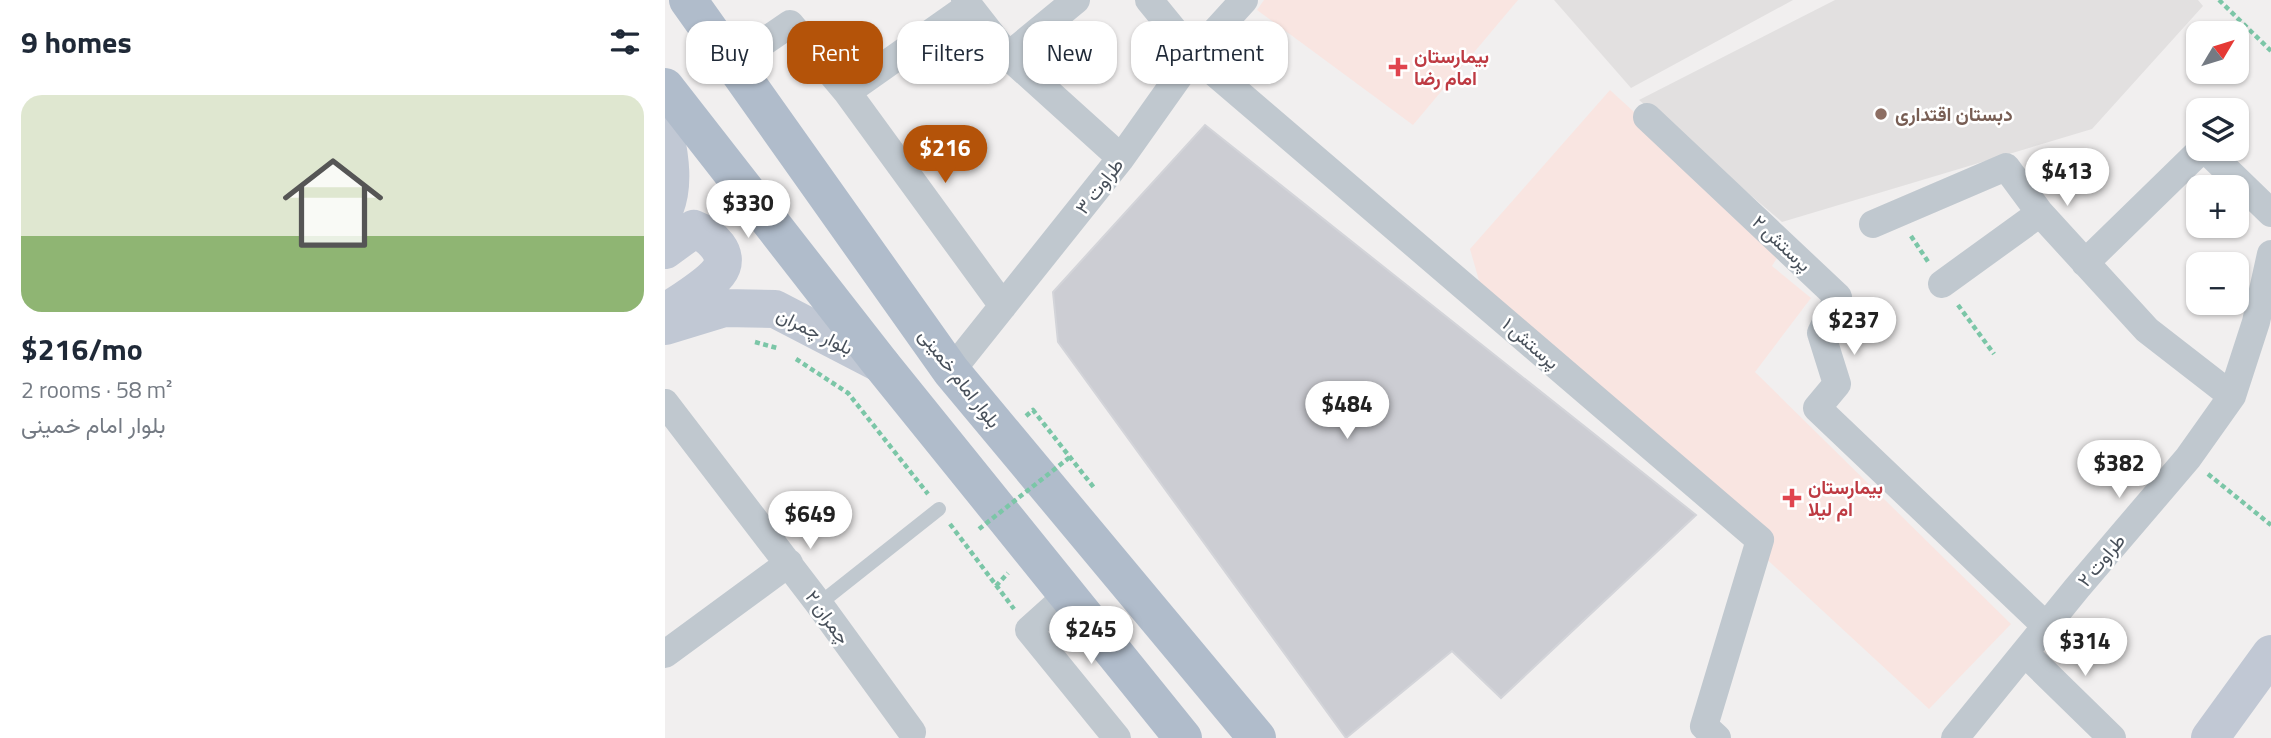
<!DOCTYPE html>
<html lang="en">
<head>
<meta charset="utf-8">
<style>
  body { margin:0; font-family:"Titillium Web",Vazirmatn,sans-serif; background:#f2f2f3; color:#1f2937; height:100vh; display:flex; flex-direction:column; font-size:26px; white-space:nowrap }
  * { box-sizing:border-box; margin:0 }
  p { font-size:23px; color:#747a83 }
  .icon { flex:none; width:38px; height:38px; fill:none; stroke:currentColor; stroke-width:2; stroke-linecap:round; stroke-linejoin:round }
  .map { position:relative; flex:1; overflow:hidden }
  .panel { display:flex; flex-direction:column; background:#fff; width:665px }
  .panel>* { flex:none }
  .hud { position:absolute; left:21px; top:21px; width:665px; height:63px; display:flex; gap:14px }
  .needle { width:46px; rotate:52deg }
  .buttons { position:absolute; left:1521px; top:21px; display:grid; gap:14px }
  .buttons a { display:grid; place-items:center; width:63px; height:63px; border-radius:14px; background:#fff; box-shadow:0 2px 5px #0004; font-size:35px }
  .price { position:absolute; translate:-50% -60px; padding:0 16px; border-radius:24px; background:#fff; color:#222; font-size:23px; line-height:46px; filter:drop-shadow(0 2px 4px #0008) }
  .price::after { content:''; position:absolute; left:50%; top:42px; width:21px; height:16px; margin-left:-10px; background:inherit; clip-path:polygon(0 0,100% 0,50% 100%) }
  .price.current { background:#b45309; color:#fff }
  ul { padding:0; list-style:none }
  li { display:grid; align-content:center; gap:14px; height:371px; padding:0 21px }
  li+li { border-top:2px solid #e0e1e3 }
  li span { display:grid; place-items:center; height:217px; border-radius:21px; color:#555 }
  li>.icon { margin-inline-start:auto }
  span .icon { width:126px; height:126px; fill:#fffc; stroke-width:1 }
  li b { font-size:30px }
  h2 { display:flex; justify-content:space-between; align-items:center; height:84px; padding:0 21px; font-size:30px }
  .pill { padding:0 24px; border-radius:21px; background:#fff; box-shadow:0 2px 5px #0004; font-size:24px; line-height:63px }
  .pill.current { background:#b45309; color:#fff }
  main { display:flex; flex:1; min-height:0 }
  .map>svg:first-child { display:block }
  .education { fill:#e2e0e0 }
  .medical { fill:#f9e5e1 }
  .building { fill:#cccdd3; stroke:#d3d4d9; stroke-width:2 }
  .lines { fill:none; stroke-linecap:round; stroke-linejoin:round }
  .path { stroke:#7bc6a7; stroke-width:4.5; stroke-dasharray:5 3.5; stroke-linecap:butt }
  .lane { stroke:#c0c8cf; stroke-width:14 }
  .street { stroke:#c0c8cf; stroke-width:28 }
  .secondary { stroke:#c1c8d4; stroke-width:38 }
  .primary { stroke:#b0bccb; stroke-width:38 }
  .path-bridge { stroke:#7bc6a7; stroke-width:4.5; stroke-dasharray:5 3.5; stroke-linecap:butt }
  .health-dot { fill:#e0444e; stroke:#fff; stroke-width:2.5 }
  .education-dot { fill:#8d6e63; stroke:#fff; stroke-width:2.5 }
  .labels { text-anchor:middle; stroke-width:5; stroke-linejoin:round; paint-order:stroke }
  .health-label { font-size:19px; font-weight:bold; fill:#be3a42; stroke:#fff; text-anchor:start }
  .education-label { font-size:19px; font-weight:bold; fill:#785e54; stroke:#fff; text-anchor:start }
  .street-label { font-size:19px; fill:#48505a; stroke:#fff }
</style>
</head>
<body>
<main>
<section class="panel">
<h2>9 homes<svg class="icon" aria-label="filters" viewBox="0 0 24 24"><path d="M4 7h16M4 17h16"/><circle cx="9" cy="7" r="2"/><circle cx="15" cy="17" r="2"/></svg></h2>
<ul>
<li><span style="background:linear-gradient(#dfe7d0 65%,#8fb573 0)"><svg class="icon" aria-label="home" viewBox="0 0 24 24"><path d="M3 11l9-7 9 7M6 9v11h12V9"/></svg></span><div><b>$216/mo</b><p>2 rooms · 58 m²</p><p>بلوار امام خمینی</p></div></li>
</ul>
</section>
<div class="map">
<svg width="1606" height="738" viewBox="0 0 1606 738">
  <rect width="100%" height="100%" fill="#f1efef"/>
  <path class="education" d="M 889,0 L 1128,0 L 966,88 Z
    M 1170,0 L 1533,0 L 1538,6 L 1427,129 L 1117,222 L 974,100 Z"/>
  <path class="medical" d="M 599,0 L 853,0 L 748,125 L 592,10 Z
    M 945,90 L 1118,248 L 1107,266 L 1146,298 L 1090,372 L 1346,624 L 1264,709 L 819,298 L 805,249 Z"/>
  <path class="building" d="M 540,125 L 1031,515 L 836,698 L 787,651 L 681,738 L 393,342 L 388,292 Z"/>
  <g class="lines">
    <path class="path" d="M 1554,0 L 1606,51
      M 1246,236 L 1264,263
      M 1293,305 L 1329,354
      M 90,342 L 112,348
      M 131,359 L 183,393 L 263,494
      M 361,416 L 368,410 L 430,489
      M 1543,474 L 1606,525
      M 285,524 L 349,609
      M 331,586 L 343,573"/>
    <path class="lane" d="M 154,604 L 274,509"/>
    <path class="street" d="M 484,0 L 529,55 L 1095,540 L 1039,726 L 1052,738
      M 304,6 L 343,56 L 411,0
      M 343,56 L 456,158
      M 68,63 L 125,24 L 182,92 L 304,6 L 300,0
      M 182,92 L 338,306
      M 982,117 L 1173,297 L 1156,333 L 1172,384 L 1152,408 L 1382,627
      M 1540,149 L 1606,213
      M 1208,224 L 1341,167 L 1375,213 L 1482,330 L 1567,396
      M 1420,263 L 1537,149
      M 1277,284 L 1375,213
      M 286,371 L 456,158 L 529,55 L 579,0
      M 0,403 L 154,604 L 247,732
      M 403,595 L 364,630 L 452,738
      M 1360,653 L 1447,738
      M 0,654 L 124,563
      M 1290,738 L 1412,588 L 1523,458 L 1567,396 L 1591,322 L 1606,254"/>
    <path class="secondary" d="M 0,134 C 5,158 9,185 0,208
      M 0,250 L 29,229 C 45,235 68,254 53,273 C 43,286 14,303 0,313
      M 0,326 L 59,308 L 110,309 L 216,364
      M 1545,738 L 1606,654"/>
    <path class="primary" d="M 23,0 L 286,371 L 592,738
      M 0,87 L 216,364 L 518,738"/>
    <path class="path-bridge" d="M 314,529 L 405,457"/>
  </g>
  <g class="health-dot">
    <path d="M729.5 56.5h7v7h7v7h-7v7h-7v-7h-7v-7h7z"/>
    <path d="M1123.5 487.5h7v7h7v7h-7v7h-7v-7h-7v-7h7z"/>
  </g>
  <circle class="education-dot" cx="1216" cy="114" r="7"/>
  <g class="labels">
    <g class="health-label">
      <text x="749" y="63">بیمارستان<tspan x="749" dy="22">امام رضا</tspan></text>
      <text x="1143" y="494">بیمارستان<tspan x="1143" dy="22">ام لیلا</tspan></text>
    </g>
    <g class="education-label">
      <text x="1230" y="121">دبستان اقتداری</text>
    </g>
    <g class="street-label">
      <text transform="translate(434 186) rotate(-52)" y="7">طراوت ۳</text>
      <text transform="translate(1117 243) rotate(43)" y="7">پرستش ۲</text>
      <text transform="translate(150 331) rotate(26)" y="7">بلوار چمران</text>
      <text transform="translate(866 343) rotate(41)" y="7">پرستش ۱</text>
      <text transform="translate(295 378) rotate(52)" y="7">بلوار امام خمینی</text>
      <text transform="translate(1436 560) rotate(-50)" y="7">طراوت ۲</text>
      <text transform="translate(163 617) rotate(54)" y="7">چمران ۲</text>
    </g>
  </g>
</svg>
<div class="buttons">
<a><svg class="needle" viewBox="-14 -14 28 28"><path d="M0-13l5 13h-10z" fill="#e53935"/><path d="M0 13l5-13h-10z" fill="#747a83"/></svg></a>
<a><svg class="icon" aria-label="layers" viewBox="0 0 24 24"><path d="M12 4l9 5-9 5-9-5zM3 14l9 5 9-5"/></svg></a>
<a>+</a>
<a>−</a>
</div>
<b class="price current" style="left:280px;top:185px">$216</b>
<b class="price" style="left:1402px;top:208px">$413</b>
<b class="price" style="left:83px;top:240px">$330</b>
<b class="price" style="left:1189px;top:357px">$237</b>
<b class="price" style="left:682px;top:441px">$484</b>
<b class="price" style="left:1454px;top:500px">$382</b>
<b class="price" style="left:145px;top:551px">$649</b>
<b class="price" style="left:426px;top:666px">$245</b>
<b class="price" style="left:1420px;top:678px">$314</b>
<div class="hud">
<a class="pill">Buy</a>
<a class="pill current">Rent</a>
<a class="pill">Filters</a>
<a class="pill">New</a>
<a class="pill">Apartment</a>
</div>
</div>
</main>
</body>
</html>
